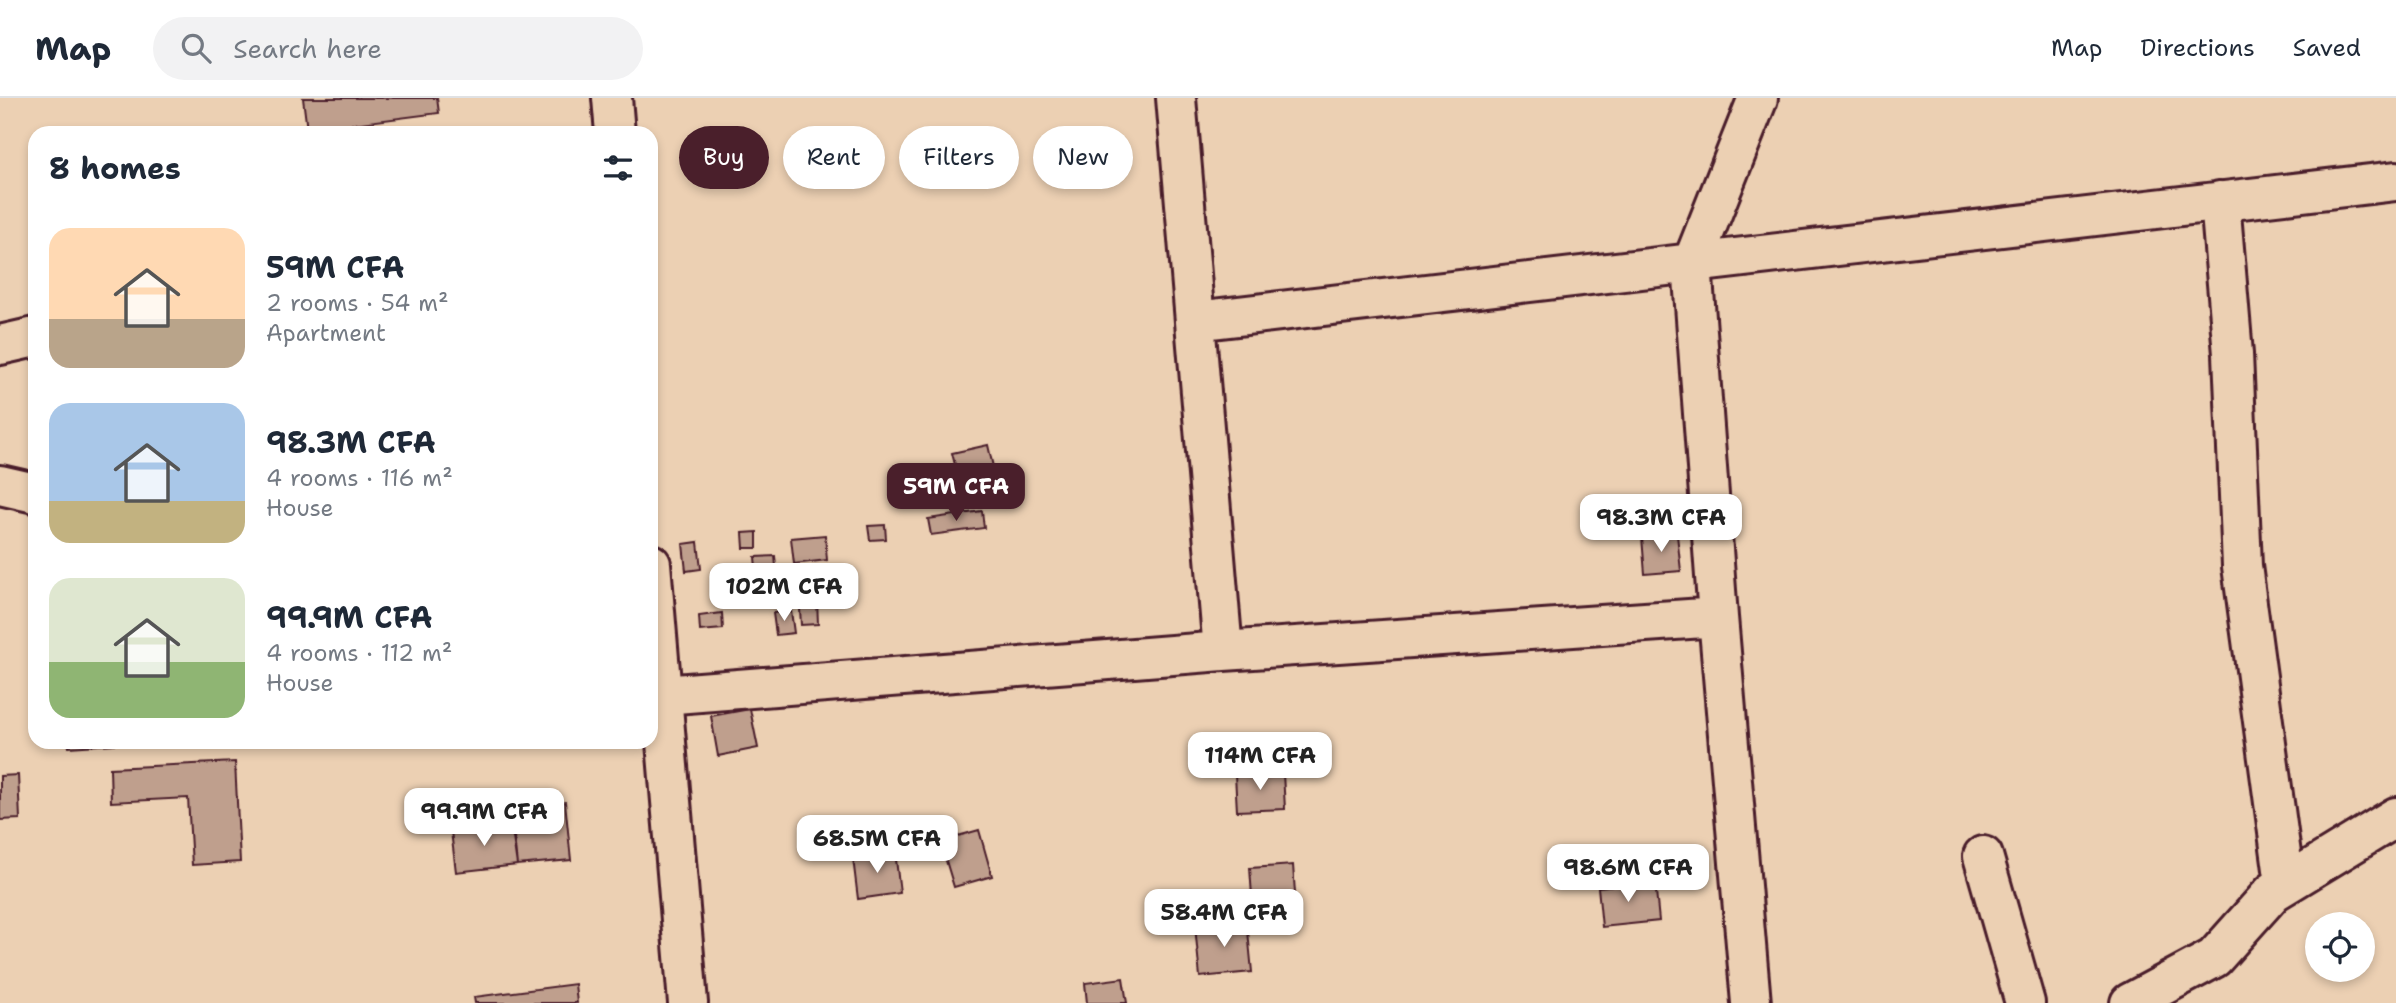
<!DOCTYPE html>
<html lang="en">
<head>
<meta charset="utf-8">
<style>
  body { margin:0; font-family:"Shantell Sans",sans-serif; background:#f2f2f3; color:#1f2937; height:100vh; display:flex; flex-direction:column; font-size:26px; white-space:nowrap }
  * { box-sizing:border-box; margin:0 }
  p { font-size:23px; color:#747a83 }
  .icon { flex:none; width:38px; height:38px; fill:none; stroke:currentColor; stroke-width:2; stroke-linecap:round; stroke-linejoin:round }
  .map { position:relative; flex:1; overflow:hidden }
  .side { position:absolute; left:28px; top:28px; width:630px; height:623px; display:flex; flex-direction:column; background:#fff; border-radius:21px; box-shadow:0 4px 10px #0003 }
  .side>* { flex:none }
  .guide { position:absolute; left:679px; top:28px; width:665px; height:63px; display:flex; gap:14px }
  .fabs { position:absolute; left:2305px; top:814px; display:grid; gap:14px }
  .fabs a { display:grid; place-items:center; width:70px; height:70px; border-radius:50%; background:#fff; box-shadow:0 4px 10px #0003; font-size:35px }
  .price { position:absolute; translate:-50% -60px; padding:0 16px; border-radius:14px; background:#fff; color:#222; font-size:23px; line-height:46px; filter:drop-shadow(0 2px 4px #0008) }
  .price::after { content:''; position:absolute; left:50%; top:42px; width:21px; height:16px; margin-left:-10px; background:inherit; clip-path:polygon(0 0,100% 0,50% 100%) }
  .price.active { background:#4a1f2b; color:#fff }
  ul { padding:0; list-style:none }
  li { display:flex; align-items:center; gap:21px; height:175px; padding:0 21px }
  li span { display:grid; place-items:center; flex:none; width:196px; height:140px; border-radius:21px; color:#555 }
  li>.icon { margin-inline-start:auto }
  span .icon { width:84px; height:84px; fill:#fffc; stroke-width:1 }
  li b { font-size:30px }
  h2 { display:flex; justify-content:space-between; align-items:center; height:84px; padding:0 21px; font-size:30px }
  .tag { padding:0 24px; border-radius:32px; background:#fff; box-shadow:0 4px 10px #0003; font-size:24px; line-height:63px }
  .tag.active { background:#4a1f2b; color:#fff }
  header { display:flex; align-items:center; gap:42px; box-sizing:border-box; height:98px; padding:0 35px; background:#fff; border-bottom:2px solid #e0e1e3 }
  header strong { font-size:33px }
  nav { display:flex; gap:38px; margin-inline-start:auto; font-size:24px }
  .search { width:490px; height:63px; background:#f2f2f3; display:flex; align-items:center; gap:18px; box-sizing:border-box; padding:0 24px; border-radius:38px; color:#747a83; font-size:26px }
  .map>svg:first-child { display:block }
  .building { fill:#bf9f8d; stroke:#4a1f2b; stroke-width:2 }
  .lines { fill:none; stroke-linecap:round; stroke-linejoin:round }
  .minor-casing { stroke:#4a1f2b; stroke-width:44 }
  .tertiary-casing { stroke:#4a1f2b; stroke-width:44 }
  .minor { stroke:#ecd0b3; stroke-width:38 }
  .tertiary { stroke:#ecd0b3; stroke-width:38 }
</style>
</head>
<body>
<header>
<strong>Map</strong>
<div class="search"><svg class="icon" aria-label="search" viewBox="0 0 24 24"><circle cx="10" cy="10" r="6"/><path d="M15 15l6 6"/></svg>Search here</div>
<nav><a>Map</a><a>Directions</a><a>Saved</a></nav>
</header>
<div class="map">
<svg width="2396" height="905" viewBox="0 0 2396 905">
  <rect width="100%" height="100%" fill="#ecd0b3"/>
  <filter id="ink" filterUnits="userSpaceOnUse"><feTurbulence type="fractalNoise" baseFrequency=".0143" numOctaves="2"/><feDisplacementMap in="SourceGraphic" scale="14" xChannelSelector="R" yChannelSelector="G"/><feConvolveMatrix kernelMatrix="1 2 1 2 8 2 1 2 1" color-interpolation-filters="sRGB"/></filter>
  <g filter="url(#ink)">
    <path class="building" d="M 303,0 L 437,0 L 439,15 L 307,32 Z
      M 988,347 L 996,382 L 961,390 L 952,355 Z
      M 982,413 L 984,430 L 931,437 L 928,421 Z
      M 885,427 L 886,441 L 870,442 L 868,428 Z
      M 757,434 L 757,450 L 744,450 L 743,435 Z
      M 825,437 L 827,462 L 794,466 L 791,440 Z
      M 1677,437 L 1681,473 L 1645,476 L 1642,439 Z
      M 698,444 L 701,471 L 686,473 L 683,446 Z
      M 775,458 L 777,479 L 757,480 L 755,459 Z
      M 831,470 L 832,484 L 818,485 L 817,471 Z
      M 816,477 L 818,526 L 801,527 L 798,479 Z
      M 791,513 L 794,535 L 776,537 L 773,515 Z
      M 722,515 L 723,531 L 700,533 L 699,518 Z
      M 750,611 L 758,650 L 718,658 L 711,618 Z
      M 68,644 L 144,644 L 69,649 Z
      M 235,664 L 240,764 L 192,767 L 188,700 L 111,704 L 110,670 Z
      M 1283,675 L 1285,711 L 1237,713 L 1235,677 Z
      M 18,677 L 20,721 L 0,722 L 0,678 Z
      M 565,704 L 571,762 L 517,767 L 511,709 Z
      M 511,725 L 517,767 L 456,774 L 451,733 Z
      M 979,732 L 992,778 L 954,789 L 940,743 Z
      M 895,753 L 900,795 L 858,801 L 853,760 Z
      M 1293,767 L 1296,809 L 1253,812 L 1250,770 Z
      M 1655,783 L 1659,823 L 1602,829 L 1598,789 Z
      M 1247,823 L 1252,874 L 1200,879 L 1195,828 Z
      M 1123,880 L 1127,905 L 1087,905 L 1085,885 Z
      M 575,886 L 577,905 L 475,905 L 474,899 Z"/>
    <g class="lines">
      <defs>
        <path id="minor" d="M 1176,0 L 1223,553
          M 2220,103 L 2233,256 L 2242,468 L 2285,786
          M 1195,223 L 2396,83
          M 0,247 L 35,239
          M 0,387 L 35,395
          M 662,597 L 1223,553 L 1718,519
          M 1983,758 L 2025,905
          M 1751,905 L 1718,519 L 1692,166 L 1758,0
          M 2130,905 L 2214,860 L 2273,794 L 2396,719"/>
        <path id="tertiary" d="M 612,0 L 615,35
          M 651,466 L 688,905"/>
      </defs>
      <use href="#minor" class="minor-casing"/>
      <use href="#tertiary" class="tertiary-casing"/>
      <use href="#minor" class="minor"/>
      <use href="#tertiary" class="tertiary"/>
    </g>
  </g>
</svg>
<div class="fabs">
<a><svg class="icon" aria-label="locate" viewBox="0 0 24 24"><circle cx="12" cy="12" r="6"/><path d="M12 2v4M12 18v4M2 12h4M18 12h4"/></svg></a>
</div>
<b class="price active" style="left:956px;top:425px">59M CFA</b>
<b class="price" style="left:1661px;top:456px">98.3M CFA</b>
<b class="price" style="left:784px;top:525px">102M CFA</b>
<b class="price" style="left:1260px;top:694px">114M CFA</b>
<b class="price" style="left:484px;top:750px">99.9M CFA</b>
<b class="price" style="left:877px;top:777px">68.5M CFA</b>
<b class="price" style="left:1628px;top:806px">98.6M CFA</b>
<b class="price" style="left:1224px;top:851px">58.4M CFA</b>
<div class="guide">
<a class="tag active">Buy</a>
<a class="tag">Rent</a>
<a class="tag">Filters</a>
<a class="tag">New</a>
</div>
<section class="side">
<h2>8 homes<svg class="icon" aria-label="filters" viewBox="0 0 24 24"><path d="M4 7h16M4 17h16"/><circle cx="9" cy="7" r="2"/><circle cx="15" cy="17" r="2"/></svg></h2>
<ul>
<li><span style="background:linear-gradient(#ffd9b3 65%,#b9a48a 0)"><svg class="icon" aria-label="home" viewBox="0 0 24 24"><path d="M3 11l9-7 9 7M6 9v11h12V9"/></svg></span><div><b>59M CFA</b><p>2 rooms · 54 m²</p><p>Apartment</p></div></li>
<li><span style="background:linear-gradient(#a9c7e8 70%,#c2b280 0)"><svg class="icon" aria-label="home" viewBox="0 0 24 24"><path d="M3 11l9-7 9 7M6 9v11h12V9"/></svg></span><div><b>98.3M CFA</b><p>4 rooms · 116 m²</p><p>House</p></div></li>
<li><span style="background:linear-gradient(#dfe7d0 60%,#8fb573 0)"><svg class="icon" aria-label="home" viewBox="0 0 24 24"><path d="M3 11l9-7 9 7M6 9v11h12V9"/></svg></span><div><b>99.9M CFA</b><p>4 rooms · 112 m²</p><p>House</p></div></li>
</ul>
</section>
</div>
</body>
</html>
